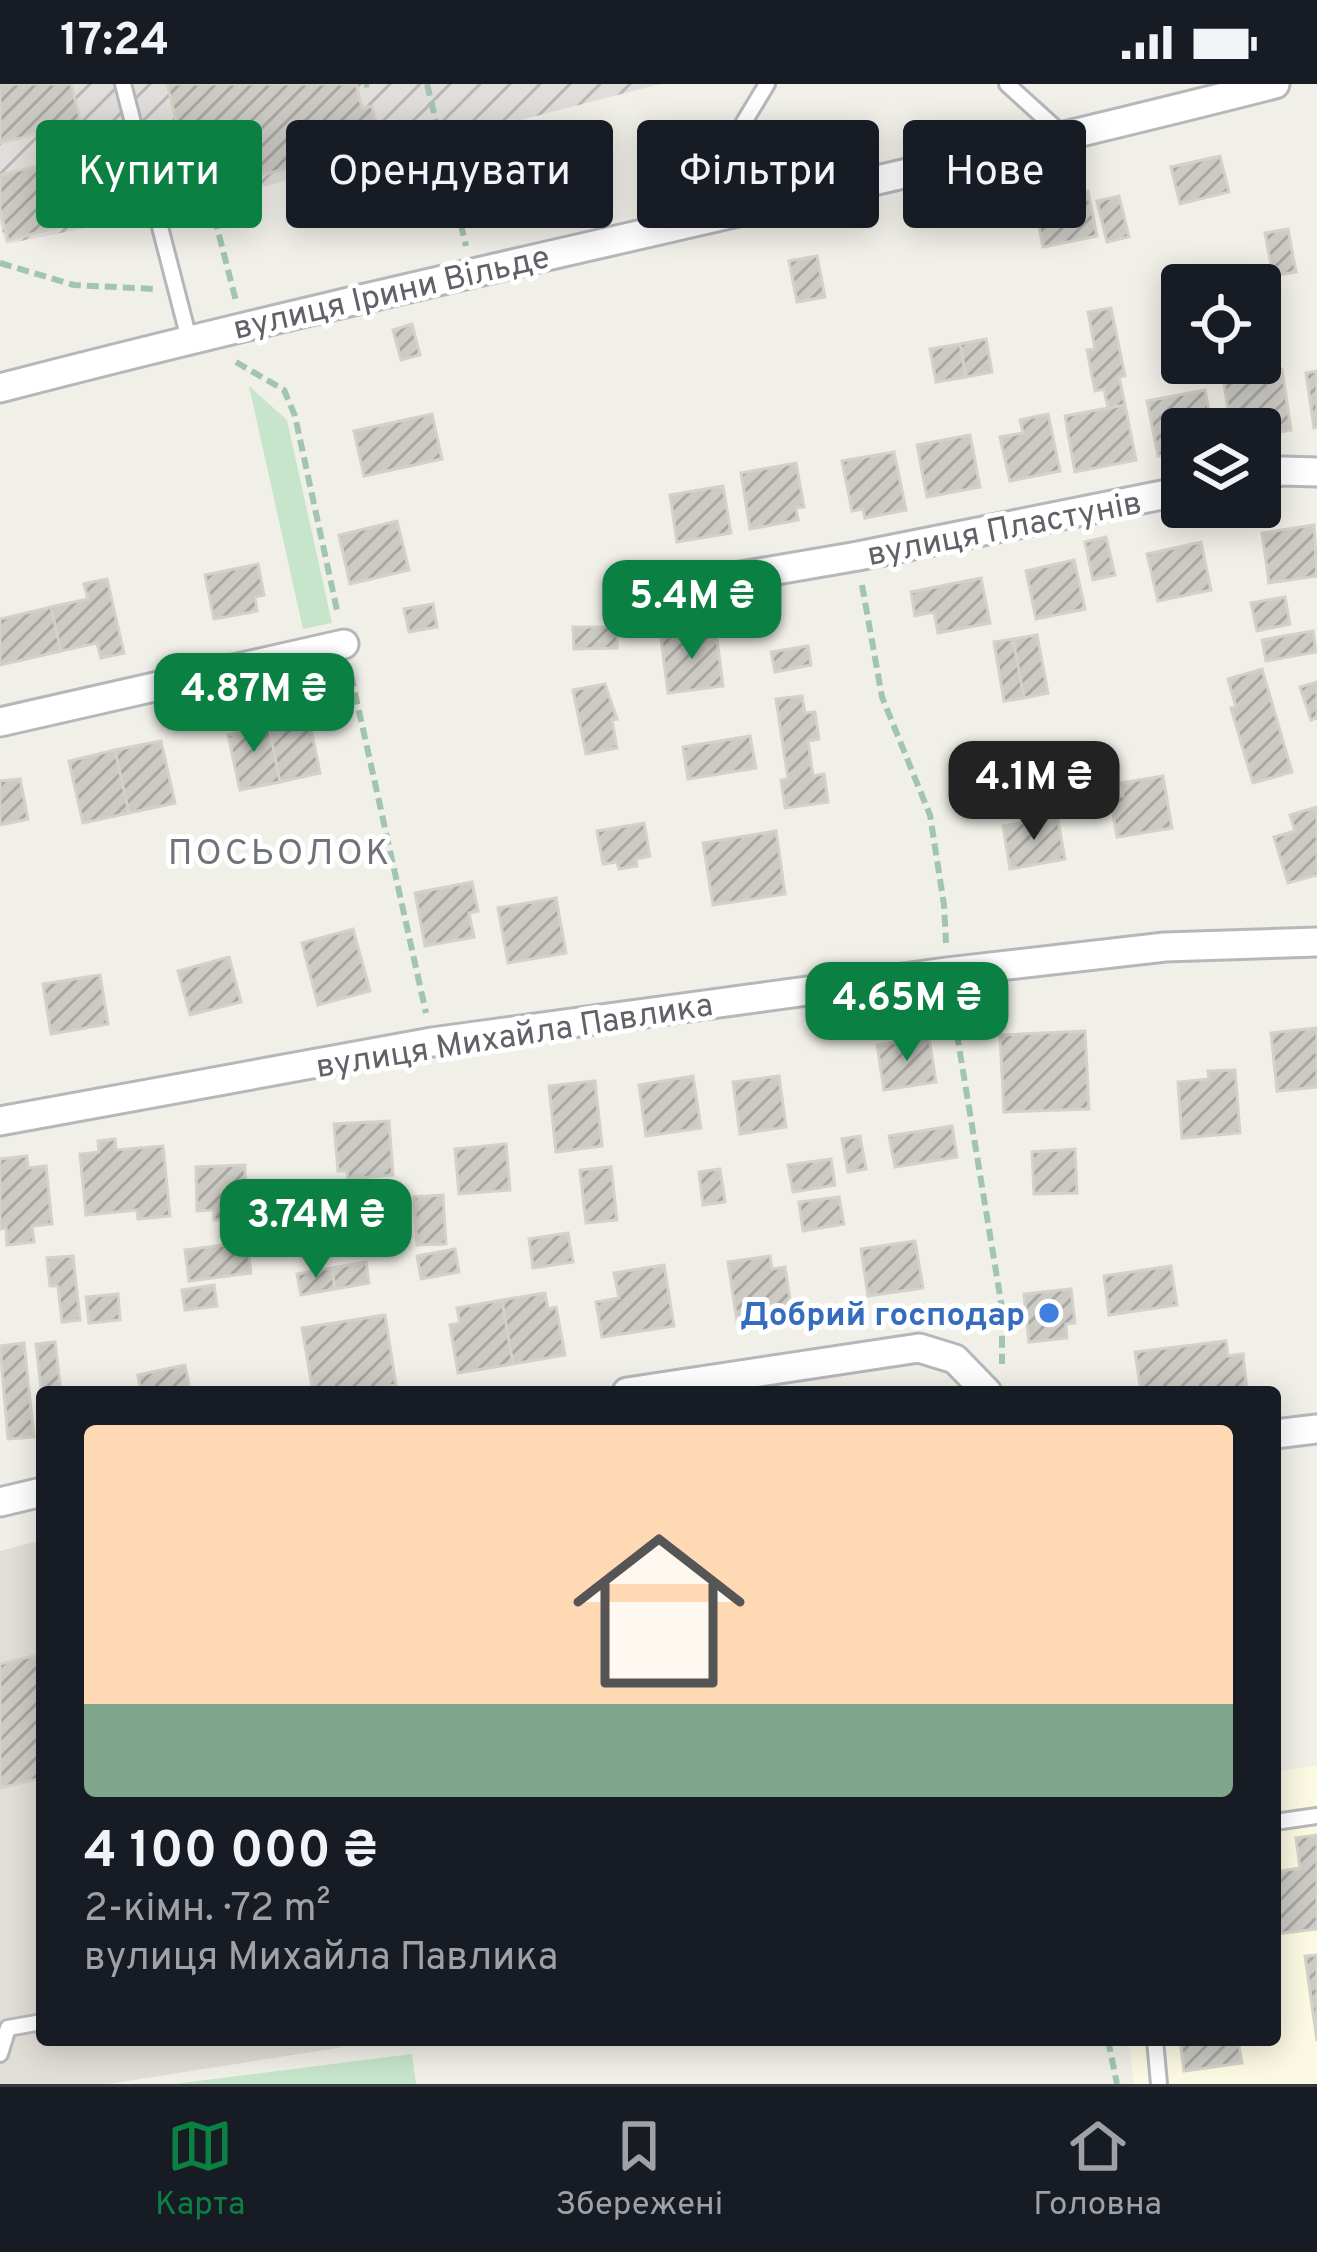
<!DOCTYPE html>
<html lang="uk">
<head>
<meta charset="utf-8">
<style>
  body { margin:0; font-family:Overpass,sans-serif; background:#242831; color:#f1f3f6; height:100vh; display:flex; flex-direction:column; font-size:45px; white-space:nowrap }
  * { box-sizing:border-box; margin:0 }
  p { font-size:39px; color:#9ea1a6 }
  .icon { flex:none; width:66px; height:66px; fill:none; stroke:currentColor; stroke-width:2; stroke-linecap:round; stroke-linejoin:round }
  .map { position:relative; flex:1; overflow:hidden }
  .drawer { position:absolute; left:36px; top:1302px; width:1245px; height:660px; display:flex; flex-direction:column; background:#171b24; border-radius:12px; box-shadow:0 6px 30px #0003 }
  .drawer>* { flex:none }
  .hud { position:absolute; left:36px; top:36px; width:1245px; height:108px; display:flex; gap:24px }
  .buttons { position:absolute; left:1161px; top:180px; display:grid; gap:24px }
  .buttons a { display:grid; place-items:center; width:120px; height:120px; border-radius:12px; background:#171b24; box-shadow:0 6px 30px #0003; font-size:60px }
  .price { position:absolute; translate:-50% -102px; padding:0 27px; border-radius:24px; background:#0b8043; color:#fff; font-size:39px; line-height:78px; filter:drop-shadow(0 3px 6px #0008) }
  .price::after { content:''; position:absolute; left:50%; top:72px; width:36px; height:27px; margin-left:-18px; background:inherit; clip-path:polygon(0 0,100% 0,50% 100%) }
  .price.active { background:#222; color:#fff }
  ul { padding:0; list-style:none }
  li { display:grid; align-content:center; gap:24px; height:636px; padding:0 48px }
  li span { display:grid; place-items:center; height:372px; border-radius:12px; color:#555 }
  li>.icon { margin-inline-start:auto }
  span .icon { width:216px; height:216px; fill:#fffc; stroke-width:1 }
  li b { font-size:51px }
  .pill { padding:0 42px; border-radius:12px; background:#171b24; box-shadow:0 6px 30px #0003; font-size:42px; line-height:108px }
  .pill.active { background:#0b8043; color:#fff }
  .status { display:flex; justify-content:space-between; align-items:center; height:84px; padding:0 60px; background:#171b24; direction:ltr }
  .status svg { height:33px; fill:currentColor }
  .tab-bar { display:flex; justify-content:space-around; align-items:center; height:168px; border-top:3px solid #363941; background:#171b24; font-size:33px; color:#9ea1a6 }
  .tab-bar a { display:grid; justify-items:center; gap:6px }
  .tab-bar .active { color:#0b8043 }
  .map>svg:first-child { display:block }
  .commercial { fill:#fbf9e2 }
  .industrial { fill:url(#industrial-furrows) }
  .education { fill:#e0ded6 }
  .grass { fill:#c7e5cb }
  .building { fill:url(#building-hatch); stroke:#d4d2c7; stroke-width:3 }
  .lines { fill:none; stroke-linecap:round; stroke-linejoin:round }
  .lane-casing { stroke:#b5b7bb; stroke-width:20 }
  .street-casing { stroke:#b5b7bb; stroke-width:33 }
  .path { stroke:#a1c5b0; stroke-width:6; stroke-dasharray:12 6; stroke-linecap:butt }
  .lane { stroke:#fff; stroke-width:14 }
  .street { stroke:#fff; stroke-width:27 }
  .shop-dot { fill:#3f7fe0; stroke:#fff; stroke-width:4.5 }
  .labels { text-anchor:middle; stroke-width:10; stroke-linejoin:round; paint-order:stroke }
  .street-label { font-size:33px; fill:#5f6267; stroke:#fff }
  .shop-label { font-size:33px; font-weight:bold; fill:#366cbe; stroke:#fff; text-anchor:end }
  .neighbourhood-label { font-size:36px; letter-spacing:3px; fill:#707379; stroke:#fff }
</style>
</head>
<body>
<div class="status"><b>17:24</b><svg viewBox="0 0 49 12"><path d="M0 12V9h3v3zM5 12V6h3v6zM10 12V3h3v9zM15 12V0h3v12zM26 1h20v11H26zM47 4h2v5h-2z"/></svg></div>
<div class="map">
<svg width="1317" height="2000" viewBox="0 0 1317 2000">
  <defs>
    <pattern id="industrial-furrows" width="10" height="10" patternUnits="userSpaceOnUse" patternTransform="scale(3)"><rect width="10" height="10" fill="#dfdeda"/><path d="M-1 1l2-2M0 10L10 0M9 11l2-2" fill="none" stroke="#b8b7b5"/></pattern>
    <pattern id="building-hatch" width="6" height="6" patternUnits="userSpaceOnUse" patternTransform="scale(3)"><rect width="6" height="6" fill="#cbcac4"/><path d="M-1 1l2-2M0 6l6-6M5 7l2-2" fill="none" stroke="#a8a7a3"/></pattern>
  </defs>
  <rect width="100%" height="100%" fill="#f0efe8"/>
  <path class="commercial" d="M 1317,1681 L 1317,2000 L 1134,2000 L 1129,1956 L 1275,1956 L 1275,1688 Z"/>
  <path class="industrial" d="M 0,0 L 660,0 L 165,128 L 6,160 L 0,139 Z"/>
  <path class="education" d="M 42,1456 L 42,1956 L 388,1956 L 108,2000 L 0,2000 L 0,1467 Z"/>
  <path class="grass" d="M 249,302 L 287,336 L 332,539 L 303,545 Z
    M 412,1970 L 416,2000 L 174,2000 Z"/>
  <path class="building" d="M 0,0 L 71,0 L 81,39 L 0,59 Z
    M 167,0 L 356,0 L 362,24 L 372,22 L 381,61 L 194,108 Z
    M 85,70 L 101,133 L 8,156 L 0,125 L 0,91 Z
    M 1220,72 L 1229,108 L 1180,120 L 1171,83 Z
    M 1088,107 L 1097,152 L 1043,163 L 1034,118 Z
    M 1119,112 L 1129,153 L 1107,158 L 1097,117 Z
    M 1288,145 L 1296,188 L 1273,192 L 1265,149 Z
    M 817,172 L 825,213 L 797,218 L 789,177 Z
    M 1111,224 L 1125,292 L 1119,293 L 1125,321 L 1108,324 L 1104,305 L 1095,307 L 1087,266 L 1095,265 L 1088,228 Z
    M 412,240 L 420,271 L 401,276 L 393,246 Z
    M 986,255 L 992,288 L 966,293 L 960,260 Z
    M 960,260 L 966,293 L 936,298 L 930,265 Z
    M 1282,285 L 1291,346 L 1260,351 L 1260,345 L 1231,345 L 1223,294 Z
    M 1317,287 L 1317,343 L 1314,344 L 1306,289 Z
    M 1205,306 L 1213,345 L 1182,345 L 1182,368 L 1158,372 L 1147,317 Z
    M 1125,321 L 1136,376 L 1075,388 L 1065,332 Z
    M 432,330 L 442,375 L 364,392 L 354,347 Z
    M 1048,330 L 1060,387 L 1010,397 L 1000,353 L 1023,349 L 1020,336 Z
    M 970,351 L 980,403 L 927,413 L 917,361 Z
    M 894,368 L 906,426 L 865,434 L 863,425 L 852,427 L 842,377 Z
    M 796,379 L 804,423 L 796,424 L 798,436 L 750,445 L 741,389 Z
    M 723,402 L 731,449 L 677,458 L 670,411 Z
    M 397,437 L 409,486 L 350,500 L 339,451 Z
    M 1314,441 L 1317,492 L 1269,499 L 1262,449 Z
    M 1106,453 L 1115,491 L 1093,496 L 1085,458 Z
    M 1201,458 L 1211,506 L 1158,517 L 1147,470 Z
    M 1074,476 L 1085,525 L 1036,535 L 1026,487 Z
    M 258,480 L 264,511 L 255,513 L 257,527 L 214,535 L 205,491 Z
    M 981,494 L 990,539 L 938,549 L 934,528 L 915,532 L 911,508 Z
    M 107,495 L 124,569 L 101,574 L 97,559 L 61,567 L 51,523 L 88,515 L 84,500 Z
    M 1285,513 L 1290,540 L 1257,547 L 1251,519 Z
    M 433,520 L 437,543 L 409,548 L 404,525 Z
    M 51,523 L 61,567 L 0,581 L 0,535 Z
    M 573,543 L 617,543 L 617,564 L 574,565 Z
    M 716,547 L 723,602 L 668,609 L 661,554 Z
    M 1313,547 L 1316,568 L 1266,577 L 1262,556 Z
    M 1037,551 L 1048,609 L 1024,614 L 1013,555 Z
    M 1013,555 L 1024,614 L 1004,617 L 994,558 Z
    M 808,562 L 811,581 L 775,588 L 771,568 Z
    M 1262,585 L 1292,688 L 1253,699 L 1231,624 L 1236,623 L 1228,595 Z
    M 1317,598 L 1317,634 L 1311,636 L 1300,603 Z
    M 605,600 L 617,635 L 612,636 L 617,664 L 586,670 L 573,606 Z
    M 802,612 L 805,629 L 815,628 L 819,655 L 808,657 L 813,692 L 824,690 L 828,718 L 785,724 L 781,696 L 788,695 L 776,615 Z
    M 290,629 L 292,638 L 309,634 L 320,689 L 280,698 L 267,633 Z
    M 267,633 L 280,698 L 240,706 L 228,651 L 246,647 L 244,638 Z
    M 750,652 L 756,684 L 688,695 L 683,663 Z
    M 161,657 L 175,719 L 129,729 L 115,666 Z
    M 115,666 L 129,729 L 83,739 L 69,677 Z
    M 1163,692 L 1172,744 L 1117,753 L 1110,714 L 1123,712 L 1121,699 Z
    M 20,695 L 28,735 L 0,741 L 0,697 Z
    M 1317,723 L 1317,791 L 1288,799 L 1274,753 L 1295,747 L 1290,731 Z
    M 1057,732 L 1065,775 L 1010,785 L 1003,742 Z
    M 644,739 L 650,772 L 636,775 L 637,782 L 619,785 L 617,778 L 603,780 L 597,747 Z
    M 776,747 L 785,810 L 713,821 L 703,759 Z
    M 472,798 L 478,827 L 469,829 L 474,853 L 425,862 L 415,809 Z
    M 556,814 L 566,869 L 508,879 L 498,824 Z
    M 353,845 L 370,907 L 318,921 L 302,859 Z
    M 229,873 L 241,918 L 190,931 L 178,887 Z
    M 100,891 L 108,940 L 51,950 L 43,900 Z
    M 1317,944 L 1317,1003 L 1277,1007 L 1271,949 Z
    M 1085,947 L 1089,1025 L 1004,1028 L 1000,951 Z
    M 929,953 L 936,998 L 884,1006 L 877,961 Z
    M 1235,986 L 1240,1049 L 1182,1054 L 1178,998 L 1209,995 L 1208,987 Z
    M 693,992 L 701,1044 L 646,1052 L 639,1001 Z
    M 779,992 L 786,1043 L 740,1050 L 733,998 Z
    M 595,997 L 602,1062 L 556,1068 L 549,1002 Z
    M 389,1037 L 393,1091 L 348,1095 L 347,1087 L 338,1087 L 334,1040 Z
    M 952,1042 L 957,1073 L 895,1083 L 889,1052 Z
    M 860,1052 L 866,1085 L 848,1088 L 842,1055 Z
    M 115,1055 L 116,1066 L 163,1062 L 170,1132 L 138,1135 L 137,1126 L 86,1131 L 80,1070 L 99,1068 L 98,1057 Z
    M 506,1060 L 510,1106 L 459,1110 L 455,1065 Z
    M 1075,1065 L 1077,1109 L 1034,1110 L 1032,1068 Z
    M 27,1072 L 28,1084 L 46,1082 L 52,1140 L 32,1142 L 34,1158 L 7,1161 L 6,1144 L 0,1145 L 0,1075 Z
    M 831,1075 L 835,1101 L 793,1108 L 788,1081 Z
    M 245,1081 L 246,1135 L 214,1136 L 214,1126 L 197,1127 L 196,1083 Z
    M 611,1083 L 617,1136 L 586,1139 L 580,1086 Z
    M 720,1085 L 725,1118 L 703,1121 L 699,1088 Z
    M 443,1111 L 446,1160 L 417,1161 L 414,1113 Z
    M 839,1113 L 844,1140 L 803,1147 L 799,1118 Z
    M 568,1149 L 573,1178 L 533,1184 L 529,1155 Z
    M 915,1157 L 923,1204 L 868,1212 L 861,1165 Z
    M 247,1158 L 251,1189 L 189,1197 L 185,1166 Z
    M 455,1165 L 459,1188 L 421,1195 L 417,1172 Z
    M 73,1172 L 80,1236 L 62,1238 L 58,1202 L 50,1202 L 47,1174 Z
    M 770,1172 L 772,1185 L 785,1183 L 792,1228 L 737,1237 L 728,1178 Z
    M 366,1178 L 369,1199 L 335,1205 L 332,1184 Z
    M 664,1181 L 674,1242 L 602,1253 L 596,1218 L 619,1214 L 614,1189 Z
    M 1171,1182 L 1177,1221 L 1109,1231 L 1104,1192 Z
    M 332,1184 L 335,1205 L 301,1211 L 297,1190 Z
    M 214,1201 L 217,1222 L 185,1226 L 182,1206 Z
    M 1071,1205 L 1075,1239 L 1066,1240 L 1067,1254 L 1029,1258 L 1024,1210 Z
    M 545,1209 L 548,1225 L 556,1223 L 565,1271 L 513,1280 L 502,1216 Z
    M 118,1210 L 120,1236 L 89,1239 L 86,1213 Z
    M 502,1216 L 513,1280 L 458,1289 L 450,1241 L 460,1239 L 457,1224 Z
    M 385,1231 L 396,1301 L 356,1308 L 313,1308 L 302,1244 Z
    M 1226,1257 L 1228,1272 L 1243,1270 L 1247,1306 L 1141,1308 L 1135,1268 Z
    M 55,1258 L 61,1308 L 42,1308 L 42,1313 L 36,1260 Z
    M 24,1259 L 34,1353 L 8,1355 L 0,1262 Z
    M 185,1281 L 190,1305 L 196,1304 L 196,1308 L 141,1308 L 138,1291 Z
    M 42,1570 L 42,1694 L 0,1704 L 0,1580 Z
    M 1317,1751 L 1317,1845 L 1275,1850 L 1275,1788 L 1300,1784 L 1296,1754 Z
    M 1317,1871 L 1317,1957 L 1305,1872 Z
    M 1180,1956 L 1238,1956 L 1242,1979 L 1184,1987 Z"/>
  <g class="lines">
    <defs>
      <path id="lane" d="M 123,0 L 189,255
        M 1007,0 L 1062,50
        M 717,131 L 735,53 L 767,0
        M 1275,1738 L 1317,1732
        M 1155,1956 L 1159,2000
        M 0,1970 L 8,1944 L 42,1938"/>
      <path id="street" d="M 0,304 C 423,194 851,108 1275,0
        M 1260,391 L 1283,387 L 1317,388
        M 683,502 L 858,472 L 1182,407
        M 0,638 L 344,560
        M 0,1037 L 432,958 L 947,888 L 1165,863 L 1317,858
        M 627,1308 L 919,1264 L 955,1275 L 987,1308
        M 1275,1350 L 1317,1345
        M 0,1418 L 42,1408"/>
    </defs>
    <use href="#lane" class="lane-casing"/>
    <use href="#street" class="street-casing"/>
    <path class="path" d="M 427,0 L 466,162
      M 364,1 L 369,0
      M 210,116 L 236,217
      M 0,179 L 74,201 L 155,205
      M 236,278 L 284,306 L 295,332 L 338,531
      M 862,501 L 882,613 L 930,731 L 944,821 L 946,859
      M 351,591 L 426,929
      M 951,914 L 1002,1224 L 1002,1280
      M 1108,1956 L 1117,2000"/>
    <use href="#lane" class="lane"/>
    <use href="#street" class="street"/>
  </g>
  <circle class="shop-dot" cx="1049" cy="1229" r="12"/>
  <g class="labels">
    <g class="street-label">
      <text transform="translate(391 207) rotate(-13)" y="12">вулиця Ірини Вільде</text>
      <text transform="translate(1004 443) rotate(-11)" y="12">вулиця Пластунів</text>
      <text transform="translate(514 950) rotate(-9)" y="12">вулиця Михайла Павлика</text>
    </g>
    <g class="shop-label">
      <text x="1025" y="1241">Добрий господар</text>
    </g>
    <g class="neighbourhood-label">
      <text x="280" y="780">ПОСЬОЛОК</text>
    </g>
  </g>
</svg>
<div class="buttons">
<a><svg class="icon" aria-label="locate" viewBox="0 0 24 24"><circle cx="12" cy="12" r="6"/><path d="M12 2v4M12 18v4M2 12h4M18 12h4"/></svg></a>
<a><svg class="icon" aria-label="layers" viewBox="0 0 24 24"><path d="M12 4l9 5-9 5-9-5zM3 14l9 5 9-5"/></svg></a>
</div>
<b class="price" style="left:692px;top:578px">5.4M ₴</b>
<b class="price" style="left:254px;top:671px">4.87M ₴</b>
<b class="price active" style="left:1034px;top:759px">4.1M ₴</b>
<b class="price" style="left:907px;top:980px">4.65M ₴</b>
<b class="price" style="left:316px;top:1197px">3.74M ₴</b>
<div class="hud">
<a class="pill active">Купити</a>
<a class="pill">Орендувати</a>
<a class="pill">Фільтри</a>
<a class="pill">Нове</a>
</div>
<section class="drawer">
<ul>
<li><span style="background:linear-gradient(#ffd9b3 75%,#7fa58c 0)"><svg class="icon" aria-label="home" viewBox="0 0 24 24"><path d="M3 11l9-7 9 7M6 9v11h12V9"/></svg></span><div><b>4 100 000 ₴</b><p>2-кімн. · 72 m²</p><p>вулиця Михайла Павлика</p></div></li>
</ul>
</section>
</div>
<nav class="tab-bar">
<a class="active"><svg class="icon" aria-label="map" viewBox="0 0 24 24"><path d="M3 6l6-2 6 2 6-2v14l-6 2-6-2-6 2zM9 4v14M15 6v14"/></svg>Карта</a>
<a><svg class="icon" aria-label="saved" viewBox="0 0 24 24"><path d="M7 4h10v16l-5-4-5 4z"/></svg>Збережені</a>
<a><svg class="icon" aria-label="home" viewBox="0 0 24 24"><path d="M3 11l9-7 9 7M6 9v11h12V9"/></svg>Головна</a>
</nav>
</body>
</html>
